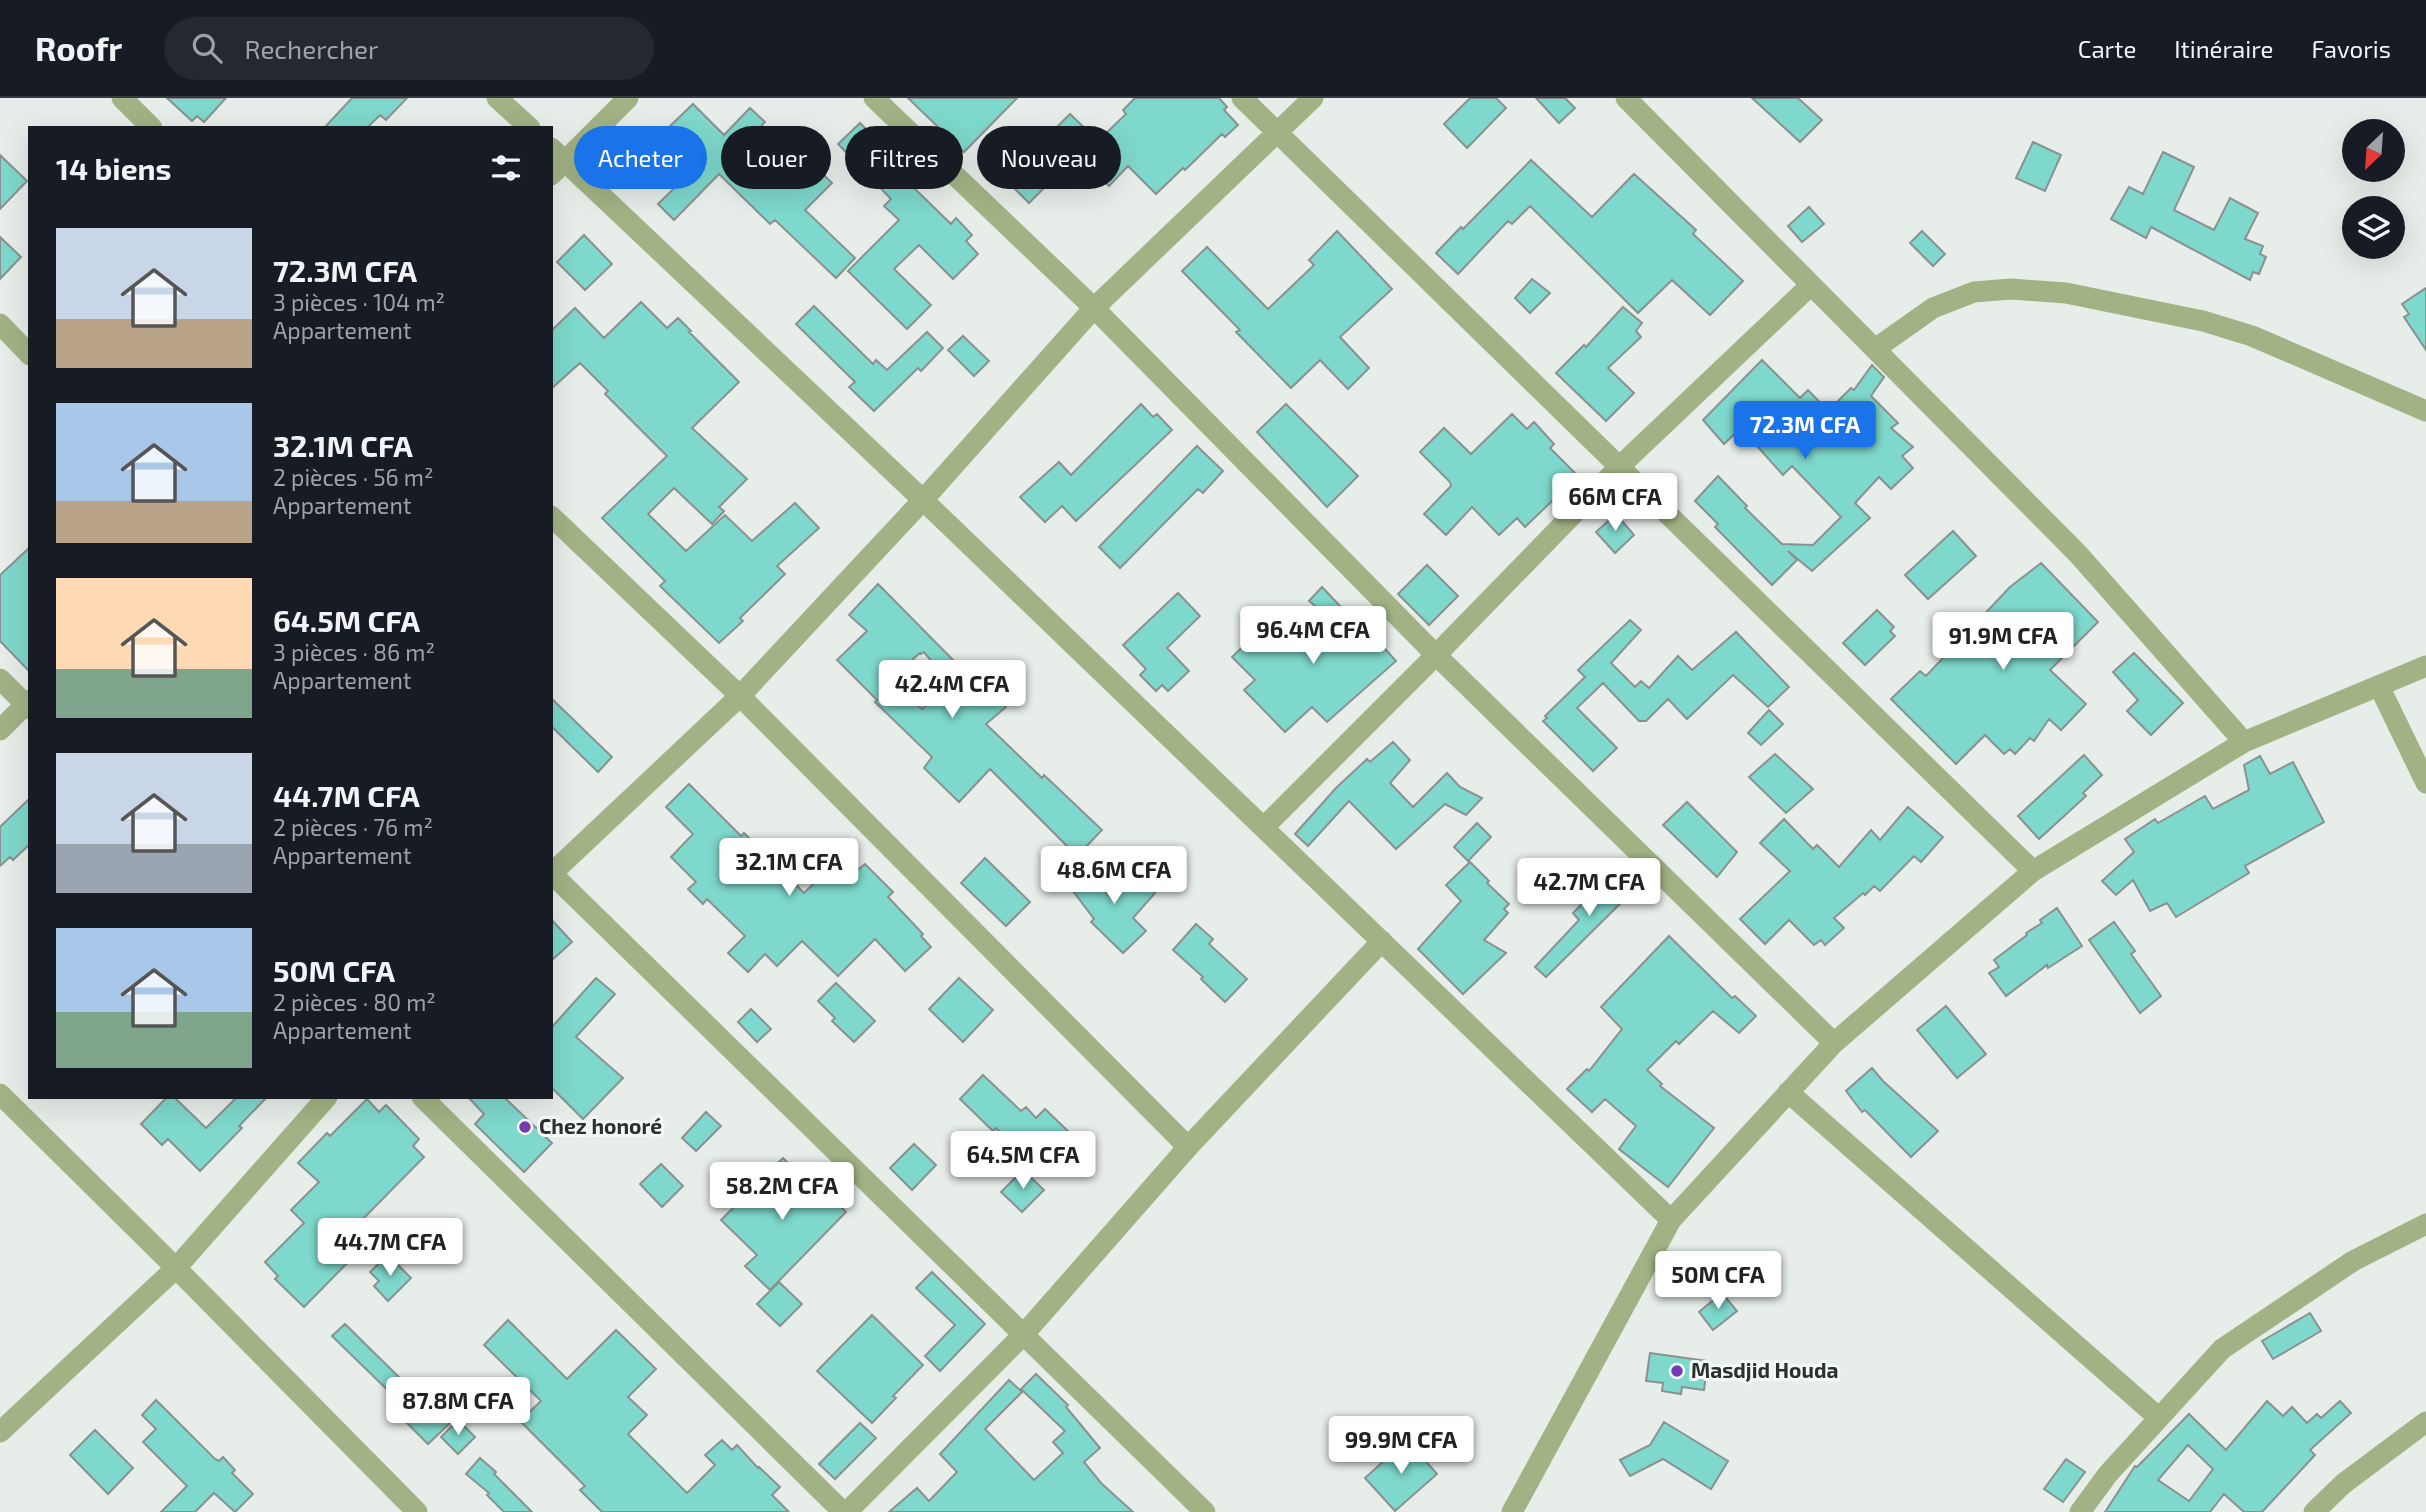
<!DOCTYPE html>
<html lang="fr">
<head>
<meta charset="utf-8">
<style>
  body { margin:0; font-family:"Exo 2",sans-serif; background:#242831; color:#f1f3f6; height:100vh; display:flex; flex-direction:column; font-size:26px; white-space:nowrap }
  * { box-sizing:border-box; margin:0 }
  p { font-size:23px; color:#9ea1a6 }
  .icon { flex:none; width:38px; height:38px; fill:none; stroke:currentColor; stroke-width:2; stroke-linecap:round; stroke-linejoin:round }
  .map { position:relative; flex:1; overflow:hidden }
  .details { position:absolute; left:28px; top:28px; width:525px; height:973px; display:flex; flex-direction:column; background:#171b24; border-radius:0px; box-shadow:0 7px 28px #0002 }
  .details>* { flex:none }
  .guide { position:absolute; left:574px; top:28px; width:665px; height:63px; display:flex; gap:14px }
  .needle { width:46px; rotate:205deg }
  .fabs { position:absolute; left:2342px; top:21px; display:grid; gap:14px }
  .fabs a { display:grid; place-items:center; width:63px; height:63px; border-radius:50%; background:#171b24; box-shadow:0 7px 28px #0002; font-size:35px }
  .price { position:absolute; translate:-50% -60px; padding:0 16px; border-radius:7px; background:#fff; color:#222; font-size:23px; line-height:46px; filter:drop-shadow(0 2px 4px #0008) }
  .price::after { content:''; position:absolute; left:50%; top:42px; width:21px; height:16px; margin-left:-10px; background:inherit; clip-path:polygon(0 0,100% 0,50% 100%) }
  .price.on { background:#1a73e8; color:#fff }
  ul { padding:0; list-style:none }
  li { display:flex; align-items:center; gap:21px; height:175px; padding:0 28px }
  li span { display:grid; place-items:center; flex:none; width:196px; height:140px; border-radius:0px; color:#555 }
  li>.icon { margin-inline-start:auto }
  span .icon { width:84px; height:84px; fill:#fffc; stroke-width:1 }
  li b { font-size:30px }
  h2 { display:flex; justify-content:space-between; align-items:center; height:84px; padding:0 28px; font-size:30px }
  .pill { padding:0 24px; border-radius:32px; background:#171b24; box-shadow:0 7px 28px #0002; font-size:24px; line-height:63px }
  .pill.on { background:#1a73e8; color:#fff }
  header { display:flex; align-items:center; gap:42px; box-sizing:border-box; height:98px; padding:0 35px; background:#171b24; border-bottom:2px solid #363941 }
  header strong { font-size:33px }
  nav { display:flex; gap:38px; margin-inline-start:auto; font-size:24px }
  .search { width:490px; height:63px; background:#242831; display:flex; align-items:center; gap:18px; box-sizing:border-box; padding:0 24px; border-radius:38px; color:#9ea1a6; font-size:26px }
  .map>svg:first-child { display:block }
  .building { fill:#7ed8cb; stroke:#8a9291; stroke-width:2; fill-rule:evenodd }
  .lines { fill:none; stroke-linecap:round; stroke-linejoin:round }
  .minor { stroke:#a1b385; stroke-width:21 }
  .tertiary { stroke:#a1b385; stroke-width:21 }
  .poi-dot { fill:#733db3; stroke:#f4fbf6; stroke-width:2.5 }
  .labels { text-anchor:middle; stroke-width:6; stroke-linejoin:round; paint-order:stroke }
  .poi-label { font-size:21px; font-weight:bold; fill:#2e302f; stroke:#f4fbf6; text-anchor:start }
</style>
</head>
<body>
<header>
<strong>Roofr</strong>
<div class="search"><svg class="icon" aria-label="search" viewBox="0 0 24 24"><circle cx="10" cy="10" r="6"/><path d="M15 15l6 6"/></svg>Rechercher</div>
<nav><a>Carte</a><a>Itinéraire</a><a>Favoris</a></nav>
</header>
<div class="map">
<svg width="2426" height="1414" viewBox="0 0 2426 1414">
  <rect width="100%" height="100%" fill="#e7ede8"/>
  <path class="building" d="M 167,0 L 226,0 L 204,24 L 197,18 L 192,23 Z
    M 352,0 L 407,0 L 386,22 L 380,17 L 367,30 L 324,30 Z
    M 908,0 L 1017,0 L 964,54 Z
    M 1135,0 L 1219,0 L 1227,9 L 1224,12 L 1238,27 L 1225,39 L 1222,36 L 1185,72 L 1183,70 L 1156,96 L 1128,68 L 1109,88 L 1078,56 L 1029,105 L 1005,81 L 1070,16 L 1098,43 L 1126,16 L 1123,12 Z
    M 1470,0 L 1496,0 L 1506,10 L 1467,50 L 1444,26 Z
    M 1536,0 L 1565,0 L 1575,10 L 1559,25 Z
    M 1752,0 L 1798,0 L 1822,22 L 1800,44 Z
    M 693,6 L 724,37 L 750,10 L 765,24 L 739,52 L 766,78 L 795,49 L 832,85 L 805,112 L 855,160 L 836,180 L 775,122 L 770,126 L 719,76 L 674,122 L 658,106 L 703,62 L 669,29 Z
    M 860,25 L 898,63 L 900,61 L 921,82 L 913,89 L 951,126 L 956,120 L 972,137 L 966,143 L 978,156 L 953,181 L 919,147 L 894,171 L 931,207 L 907,231 L 848,173 L 899,122 L 884,108 L 891,101 L 838,46 Z
    M 2033,44 L 2061,57 L 2045,93 L 2016,80 Z
    M 2163,54 L 2194,69 L 2174,112 L 2214,132 L 2230,100 L 2258,115 L 2245,141 L 2263,148 L 2260,156 L 2266,159 L 2259,176 L 2253,174 L 2250,182 L 2151,129 L 2146,140 L 2111,121 L 2129,89 L 2143,96 Z
    M 0,57 L 27,83 L 0,111 Z
    M 1531,62 L 1592,119 L 1634,76 L 1696,132 L 1693,136 L 1743,183 L 1710,217 L 1672,182 L 1638,215 L 1530,108 L 1512,126 L 1508,123 L 1458,176 L 1436,155 L 1461,129 L 1463,131 Z
    M 1809,109 L 1824,126 L 1802,144 L 1788,128 Z
    M 1337,133 L 1392,191 L 1340,239 L 1369,270 L 1348,291 L 1320,262 L 1291,290 L 1236,234 L 1240,232 L 1182,173 L 1207,149 L 1268,211 L 1314,167 L 1309,162 Z
    M 1922,133 L 1945,156 L 1933,168 L 1910,145 Z
    M 584,137 L 612,166 L 585,192 L 557,164 Z
    M 0,139 L 21,159 L 0,181 Z
    M 1532,181 L 1550,195 L 1530,215 L 1515,200 Z
    M 2426,190 L 2426,252 L 2404,219 L 2409,216 L 2402,206 Z
    M 641,204 L 667,230 L 678,220 L 691,233 L 689,234 L 739,284 L 692,330 L 747,381 L 719,409 L 724,413 L 712,426 L 674,390 L 648,416 L 686,453 L 725,417 L 752,443 L 795,405 L 819,430 L 777,468 L 785,476 L 740,520 L 743,523 L 719,545 L 660,488 L 665,483 L 602,420 L 667,358 L 605,296 L 608,293 L 580,265 L 551,291 L 551,233 L 575,210 L 604,240 Z
    M 814,208 L 873,266 L 876,262 L 887,272 L 927,234 L 943,250 L 921,273 L 918,270 L 874,313 L 849,289 L 855,284 L 796,226 Z
    M 1623,209 L 1642,225 L 1636,233 L 1641,239 L 1608,270 L 1634,295 L 1606,323 L 1556,275 L 1584,247 L 1586,249 Z
    M 963,238 L 989,263 L 974,278 L 948,252 Z
    M 1762,262 L 1800,300 L 1808,292 L 1828,313 L 1851,290 L 1854,292 L 1872,267 L 1884,279 L 1871,298 L 1898,325 L 1891,330 L 1913,349 L 1902,358 L 1913,370 L 1891,391 L 1879,379 L 1855,405 L 1870,420 L 1812,473 L 1788,453 L 1797,462 L 1772,487 L 1715,429 L 1718,426 L 1695,403 L 1718,378 L 1747,408 L 1745,410 L 1782,446 L 1813,447 L 1841,419 L 1792,368 L 1783,377 L 1741,330 L 1724,346 L 1703,322 Z
    M 1141,306 L 1153,319 L 1157,316 L 1172,332 L 1076,423 L 1062,408 L 1045,424 L 1020,399 L 1059,364 L 1071,377 Z
    M 1286,306 L 1358,378 L 1327,409 L 1257,334 Z
    M 1512,316 L 1527,331 L 1534,324 L 1554,346 L 1550,350 L 1578,378 L 1525,429 L 1517,420 L 1499,437 L 1472,409 L 1446,437 L 1424,416 L 1451,388 L 1450,384 L 1420,354 L 1444,330 L 1471,356 Z
    M 1197,348 L 1223,373 L 1203,395 L 1198,391 L 1120,470 L 1099,449 Z
    M 1616,416 L 1634,437 L 1615,455 L 1596,434 Z
    M 1953,433 L 1976,458 L 1928,501 L 1905,477 Z
    M 30,449 L 30,574 L 0,543 L 0,477 Z
    M 2041,465 L 2098,524 L 2050,572 L 2086,606 L 2061,632 L 2049,621 L 2034,643 L 2030,640 L 2015,656 L 2010,651 L 2004,656 L 1985,637 L 1956,666 L 1891,601 L 1920,573 L 1926,578 L 2010,489 Z
    M 1427,467 L 1458,498 L 1429,527 L 1398,496 Z
    M 878,486 L 956,565 L 942,576 L 924,554 L 921,556 L 920,555 L 891,581 L 922,611 L 950,585 L 971,606 L 990,590 L 1006,609 L 986,626 L 1042,680 L 1044,677 L 1102,732 L 1077,758 L 990,671 L 959,704 L 924,670 L 932,659 L 875,604 L 877,602 L 837,562 L 867,533 L 849,517 Z
    M 1322,489 L 1374,544 L 1377,542 L 1396,563 L 1327,624 L 1312,609 L 1285,634 L 1244,592 L 1255,582 L 1232,559 L 1266,526 L 1287,549 L 1322,514 L 1309,503 Z
    M 1178,495 L 1200,518 L 1167,550 L 1189,573 L 1168,593 L 1162,587 L 1156,593 L 1140,577 L 1146,571 L 1123,547 Z
    M 1877,512 L 1894,529 L 1890,533 L 1895,538 L 1865,567 L 1843,545 Z
    M 1630,522 L 1641,532 L 1611,565 L 1635,589 L 1641,583 L 1649,590 L 1678,558 L 1692,572 L 1736,534 L 1789,589 L 1768,609 L 1733,577 L 1687,621 L 1668,601 L 1646,623 L 1639,623 L 1603,585 L 1577,610 L 1617,650 L 1593,673 L 1543,623 L 1547,620 L 1545,618 L 1585,579 L 1578,572 Z
    M 2134,555 L 2183,605 L 2151,637 L 2127,613 L 2138,602 L 2113,574 Z
    M 551,600 L 612,659 L 598,674 L 551,628 Z
    M 1769,612 L 1783,626 L 1761,647 L 1748,635 Z
    M 1393,644 L 1410,662 L 1390,685 L 1413,709 L 1447,675 L 1460,689 L 1482,700 L 1466,717 L 1445,706 L 1396,751 L 1349,703 L 1308,748 L 1295,736 L 1336,690 L 1367,661 L 1370,664 Z
    M 1775,656 L 1813,691 L 1786,715 L 1749,679 Z
    M 2084,657 L 2102,677 L 2083,695 L 2086,698 L 2039,741 L 2018,718 Z
    M 2260,658 L 2270,676 L 2293,664 L 2324,724 L 2245,768 L 2249,775 L 2176,819 L 2167,805 L 2150,813 L 2133,782 L 2116,797 L 2102,783 L 2134,754 L 2125,741 L 2155,721 L 2158,725 L 2205,698 L 2213,711 L 2249,692 L 2244,667 Z
    M 689,686 L 741,738 L 744,735 L 804,795 L 844,756 L 859,771 L 865,766 L 893,794 L 888,799 L 923,836 L 921,838 L 931,849 L 905,873 L 875,841 L 838,878 L 802,843 L 777,868 L 765,856 L 748,874 L 728,855 L 745,838 L 707,801 L 703,806 L 688,791 L 696,784 L 671,759 L 693,736 L 666,709 Z
    M 30,700 L 30,746 L 13,762 L 10,759 L 0,768 L 0,729 Z
    M 1687,704 L 1737,754 L 1717,779 L 1663,727 Z
    M 1908,709 L 1943,739 L 1921,764 L 1914,758 L 1880,793 L 1874,788 L 1865,797 L 1863,795 L 1834,820 L 1844,830 L 1825,847 L 1821,842 L 1814,847 L 1789,822 L 1765,846 L 1740,821 L 1790,773 L 1760,745 L 1784,721 L 1813,751 L 1817,747 L 1839,769 L 1871,732 L 1880,742 Z
    M 1477,725 L 1491,739 L 1468,763 L 1454,749 Z
    M 985,760 L 1030,804 L 1006,828 L 961,785 Z
    M 1470,764 L 1489,783 L 1487,785 L 1509,806 L 1504,811 L 1508,815 L 1484,842 L 1506,855 L 1463,896 L 1418,851 L 1461,803 L 1446,787 Z
    M 1076,768 L 1111,799 L 1139,769 L 1152,781 L 1147,789 L 1155,795 L 1133,820 L 1146,833 L 1123,855 L 1091,824 L 1094,821 L 1064,781 Z
    M 1617,770 L 1637,789 L 1546,879 L 1535,869 L 1579,822 L 1573,815 Z
    M 2057,810 L 2082,848 L 2048,870 L 2047,867 L 2006,898 L 1989,875 L 1999,869 L 1994,862 L 2027,837 L 2026,835 L 2042,825 L 2040,822 Z
    M 551,821 L 572,844 L 551,863 Z
    M 2114,824 L 2135,853 L 2131,856 L 2161,898 L 2140,915 L 2089,842 Z
    M 1196,826 L 1213,841 L 1209,846 L 1247,881 L 1225,904 L 1201,881 L 1203,879 L 1173,852 Z
    M 1669,838 L 1732,900 L 1735,898 L 1756,918 L 1739,935 L 1713,913 L 1679,946 L 1676,943 L 1647,972 L 1662,986 L 1660,988 L 1714,1030 L 1668,1089 L 1619,1051 L 1636,1028 L 1605,1001 L 1592,1014 L 1567,991 L 1587,971 L 1589,973 L 1622,931 L 1601,909 Z
    M 596,880 L 615,896 L 576,939 L 623,980 L 583,1021 L 551,989 L 551,930 Z
    M 959,880 L 993,912 L 963,944 L 929,911 Z
    M 836,885 L 875,923 L 854,944 L 832,923 L 835,920 L 818,903 Z
    M 1946,908 L 1986,956 L 1957,980 L 1917,932 Z
    M 751,911 L 771,931 L 757,944 L 738,924 Z
    M 1872,970 L 1883,983 L 1938,1033 L 1911,1059 L 1865,1012 L 1862,1014 L 1846,993 Z
    M 983,977 L 1021,1013 L 1026,1009 L 1036,1020 L 1045,1011 L 1074,1039 L 1035,1077 L 996,1030 L 993,1033 L 960,1001 Z
    M 167,999 L 174,999 L 206,1030 L 237,999 L 267,999 L 239,1028 L 242,1030 L 200,1073 L 168,1041 L 162,1047 L 141,1026 Z
    M 468,999 L 504,999 L 552,1045 L 524,1074 L 475,1026 L 484,1016 Z
    M 367,1001 L 379,1014 L 386,1007 L 419,1041 L 413,1048 L 424,1059 L 352,1132 L 366,1146 L 304,1209 L 275,1181 L 278,1178 L 265,1164 L 304,1125 L 291,1112 L 319,1084 L 298,1065 L 327,1035 L 330,1038 Z
    M 706,1014 L 721,1028 L 696,1053 L 682,1040 Z
    M 914,1046 L 936,1067 L 912,1092 L 890,1070 Z
    M 783,1060 L 821,1097 L 825,1093 L 846,1114 L 770,1192 L 745,1168 L 757,1157 L 721,1122 Z
    M 661,1066 L 683,1088 L 662,1109 L 640,1086 Z
    M 1023,1072 L 1044,1092 L 1022,1114 L 1001,1094 Z
    M 388,1157 L 411,1180 L 388,1203 L 374,1188 L 379,1183 L 370,1174 Z
    M 932,1174 L 985,1226 L 940,1273 L 925,1258 L 955,1227 L 916,1190 Z
    M 779,1184 L 802,1206 L 780,1228 L 757,1206 Z
    M 1722,1195 L 1737,1213 L 1713,1232 L 1699,1214 Z
    M 2310,1215 L 2321,1233 L 2273,1261 L 2262,1243 Z
    M 872,1217 L 923,1267 L 893,1298 L 896,1300 L 872,1325 L 817,1273 Z
    M 508,1222 L 567,1281 L 616,1232 L 656,1271 L 628,1299 L 647,1317 L 628,1336 L 687,1395 L 715,1367 L 705,1357 L 722,1342 L 732,1352 L 737,1347 L 758,1370 L 759,1369 L 780,1389 L 772,1397 L 789,1414 L 602,1414 L 580,1392 L 585,1388 L 520,1323 L 541,1303 L 484,1247 Z
    M 345,1226 L 417,1297 L 419,1295 L 450,1325 L 428,1346 L 398,1316 L 405,1309 L 332,1238 Z
    M 1650,1255 L 1708,1263 L 1704,1292 L 1682,1289 L 1681,1296 L 1662,1293 L 1663,1285 L 1646,1283 Z
    M 1036,1276 L 1068,1307 L 1066,1309 L 1100,1350 L 1084,1364 L 1101,1385 L 1133,1414 L 889,1414 L 917,1390 L 929,1403 L 957,1374 L 940,1356 L 1009,1282 L 1022,1294 L 985,1331 L 1034,1382 L 1063,1355 L 1053,1344 L 1065,1333 L 1021,1291 Z
    M 156,1302 L 215,1361 L 219,1363 L 223,1359 L 235,1372 L 232,1375 L 253,1396 L 235,1414 L 214,1395 L 195,1414 L 161,1414 L 187,1388 L 143,1344 L 156,1331 L 142,1317 Z
    M 2267,1303 L 2283,1318 L 2292,1309 L 2307,1325 L 2317,1316 L 2321,1320 L 2340,1303 L 2351,1315 L 2310,1352 L 2315,1357 L 2262,1414 L 2244,1414 L 2224,1396 L 2210,1414 L 2105,1414 L 2135,1368 L 2137,1369 L 2189,1316 L 2226,1352 ZM 2188,1347 L 2213,1371 L 2189,1403 L 2158,1382 Z
    M 458,1322 L 475,1339 L 458,1356 L 441,1339 Z
    M 1664,1324 L 1728,1363 L 1711,1391 L 1663,1361 L 1630,1378 L 1620,1362 L 1650,1347 Z
    M 860,1325 L 876,1340 L 835,1381 L 819,1366 Z
    M 95,1332 L 133,1370 L 108,1396 L 70,1357 Z
    M 1407,1342 L 1437,1376 L 1395,1413 L 1365,1380 Z
    M 480,1360 L 496,1374 L 494,1376 L 532,1414 L 504,1414 L 487,1397 L 489,1395 L 466,1376 Z
    M 2066,1361 L 2085,1374 L 2063,1404 L 2044,1391 Z"/>
  <g class="lines">
    <path class="minor" d="M 122,0 L 152,30
      M 497,0 L 530,30
      M 874,0 L 1094,210 L 1436,557 L 1834,945
      M 1242,0 L 2033,773
      M 1626,0 L 2078,456 L 2244,644
      M 551,50 L 923,402 L 1671,1122
      M 551,77 L 628,0
      M 0,226 L 30,257
      M 1875,251 L 1933,210 L 1974,194 L 2011,191 L 2066,195 L 2203,223 L 2252,238 L 2426,313
      M 551,418 L 740,598 L 1188,1049
      M 0,581 L 30,611
      M 2379,588 L 2426,685
      M 0,632 L 30,602
      M 1264,729 L 1436,557 L 1619,369 L 1811,187
      M 551,775 L 1205,1414
      M 551,776 L 740,598 L 923,402 L 1094,210 L 1313,0
      M 1788,994 L 2159,1320
      M 422,999 L 843,1414
      M 0,1334 L 176,1170 L 327,999
      M 847,1414 L 1024,1236 L 1188,1049 L 1382,843
      M 1512,1414 L 1671,1122 L 1834,945 L 2033,773 L 2244,644 L 2426,568
      M 2080,1414 L 2108,1376 L 2222,1251 L 2353,1163 L 2426,1126
      M 2314,1414 L 2343,1386 L 2426,1324"/>
    <path class="tertiary" d="M 0,996 L 176,1170 L 417,1414"/>
  </g>
  <g class="poi-dot">
    <circle cx="525" cy="1029" r="7"/>
    <circle cx="1677" cy="1273" r="7"/>
  </g>
  <g class="labels">
    <g class="poi-label">
      <text x="539" y="1036">Chez honoré</text>
      <text x="1691" y="1280">Masdjid Houda</text>
    </g>
  </g>
</svg>
<div class="fabs">
<a><svg class="needle" viewBox="-14 -14 28 28"><path d="M0-13l5 13h-10z" fill="#e53935"/><path d="M0 13l5-13h-10z" fill="#9ea1a6"/></svg></a>
<a><svg class="icon" aria-label="layers" viewBox="0 0 24 24"><path d="M12 4l9 5-9 5-9-5zM3 14l9 5 9-5"/></svg></a>
</div>
<b class="price on" style="left:1805px;top:363px">72.3M CFA</b>
<b class="price" style="left:1615px;top:435px">66M CFA</b>
<b class="price" style="left:1313px;top:568px">96.4M CFA</b>
<b class="price" style="left:2003px;top:574px">91.9M CFA</b>
<b class="price" style="left:952px;top:622px">42.4M CFA</b>
<b class="price" style="left:789px;top:800px">32.1M CFA</b>
<b class="price" style="left:1114px;top:808px">48.6M CFA</b>
<b class="price" style="left:1589px;top:820px">42.7M CFA</b>
<b class="price" style="left:1023px;top:1093px">64.5M CFA</b>
<b class="price" style="left:782px;top:1124px">58.2M CFA</b>
<b class="price" style="left:390px;top:1180px">44.7M CFA</b>
<b class="price" style="left:1718px;top:1213px">50M CFA</b>
<b class="price" style="left:458px;top:1339px">87.8M CFA</b>
<b class="price" style="left:1401px;top:1378px">99.9M CFA</b>
<div class="guide">
<a class="pill on">Acheter</a>
<a class="pill">Louer</a>
<a class="pill">Filtres</a>
<a class="pill">Nouveau</a>
</div>
<section class="details">
<h2>14 biens<svg class="icon" aria-label="filters" viewBox="0 0 24 24"><path d="M4 7h16M4 17h16"/><circle cx="9" cy="7" r="2"/><circle cx="15" cy="17" r="2"/></svg></h2>
<ul>
<li><span style="background:linear-gradient(#c9d6e8 65%,#b9a48a 0)"><svg class="icon" aria-label="home" viewBox="0 0 24 24"><path d="M3 11l9-7 9 7M6 9v11h12V9"/></svg></span><div><b>72.3M CFA</b><p>3 pièces · 104 m²</p><p>Appartement</p></div></li>
<li><span style="background:linear-gradient(#a9c7e8 70%,#b9a48a 0)"><svg class="icon" aria-label="home" viewBox="0 0 24 24"><path d="M3 11l9-7 9 7M6 9v11h12V9"/></svg></span><div><b>32.1M CFA</b><p>2 pièces · 56 m²</p><p>Appartement</p></div></li>
<li><span style="background:linear-gradient(#ffd9b3 65%,#7fa58c 0)"><svg class="icon" aria-label="home" viewBox="0 0 24 24"><path d="M3 11l9-7 9 7M6 9v11h12V9"/></svg></span><div><b>64.5M CFA</b><p>3 pièces · 86 m²</p><p>Appartement</p></div></li>
<li><span style="background:linear-gradient(#c9d6e8 65%,#9aa5b1 0)"><svg class="icon" aria-label="home" viewBox="0 0 24 24"><path d="M3 11l9-7 9 7M6 9v11h12V9"/></svg></span><div><b>44.7M CFA</b><p>2 pièces · 76 m²</p><p>Appartement</p></div></li>
<li><span style="background:linear-gradient(#a9c7e8 60%,#7fa58c 0)"><svg class="icon" aria-label="home" viewBox="0 0 24 24"><path d="M3 11l9-7 9 7M6 9v11h12V9"/></svg></span><div><b>50M CFA</b><p>2 pièces · 80 m²</p><p>Appartement</p></div></li>
</ul>
</section>
</div>
</body>
</html>
